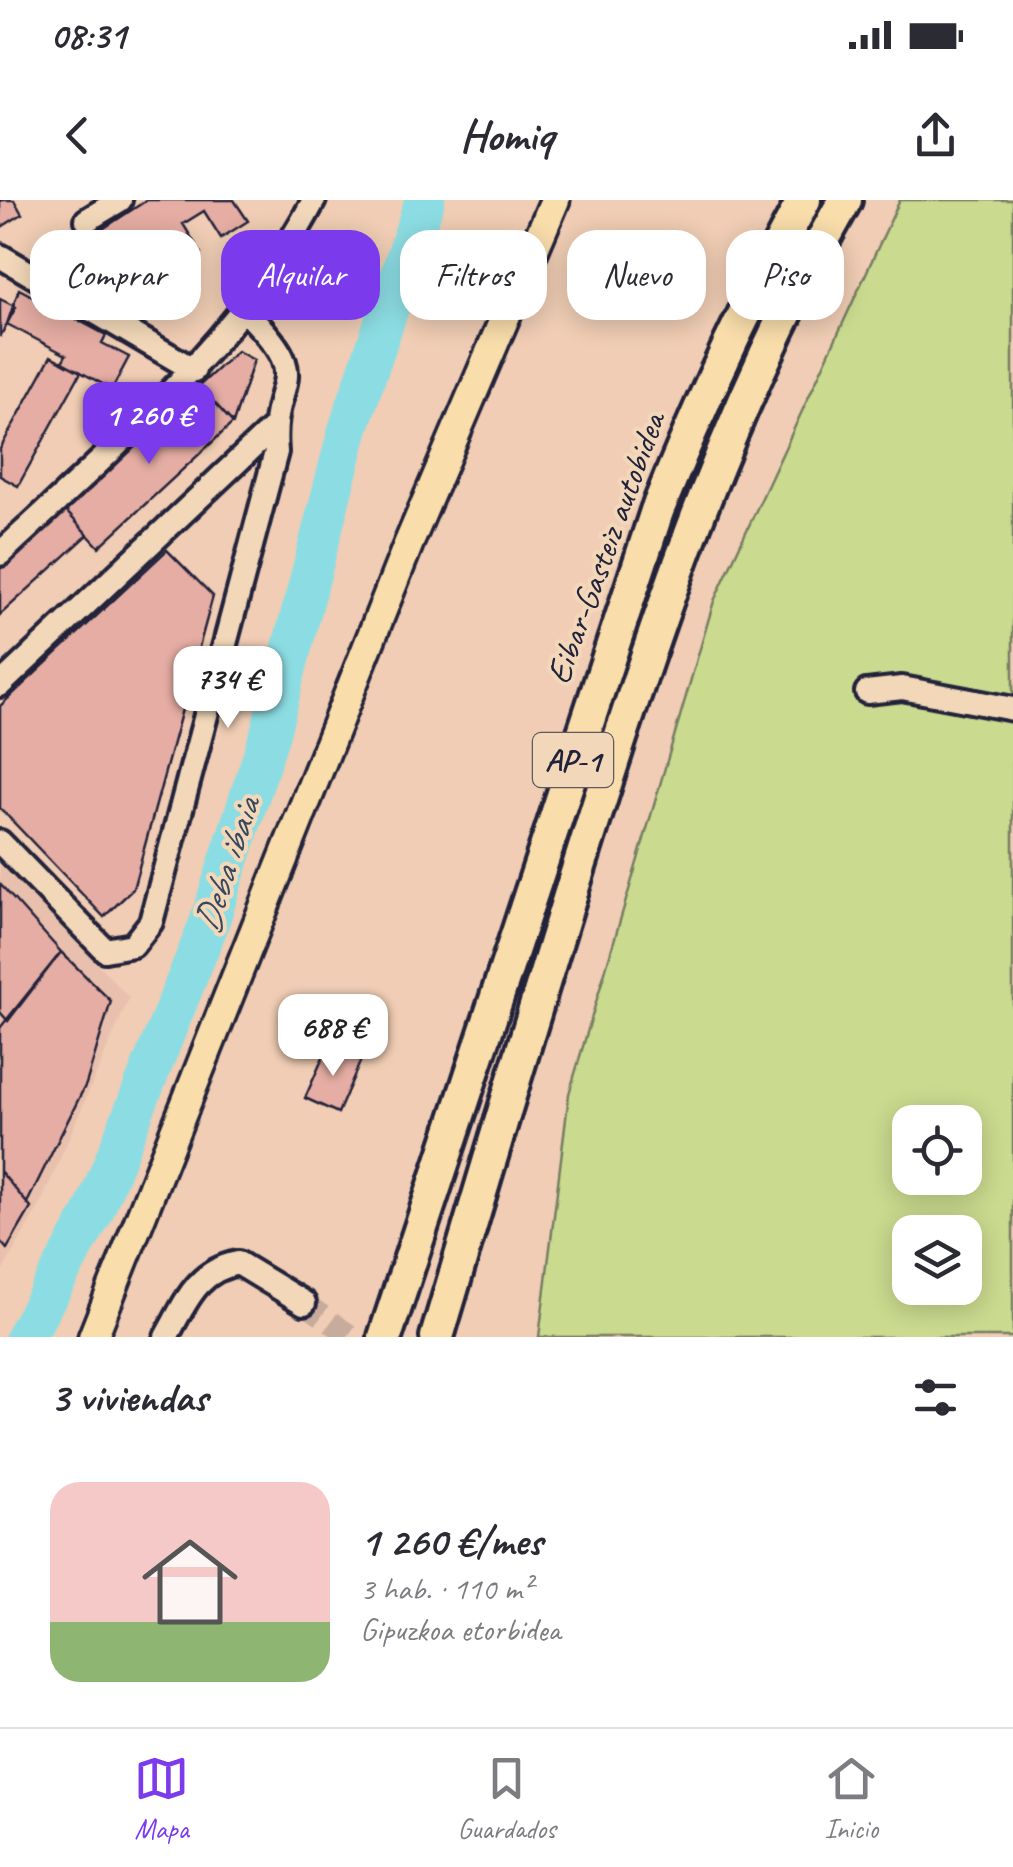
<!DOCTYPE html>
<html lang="es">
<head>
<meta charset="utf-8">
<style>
  body { margin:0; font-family:Caveat,sans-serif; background:#f7f7f7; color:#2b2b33; height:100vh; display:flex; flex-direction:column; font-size:38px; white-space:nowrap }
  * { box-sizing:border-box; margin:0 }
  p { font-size:32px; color:#7c7c81 }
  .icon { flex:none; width:55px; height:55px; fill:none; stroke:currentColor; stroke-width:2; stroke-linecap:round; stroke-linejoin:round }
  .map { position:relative; height:1137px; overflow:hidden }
  .details { display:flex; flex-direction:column; background:#fff; flex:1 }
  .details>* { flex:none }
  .guide { position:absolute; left:30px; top:30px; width:955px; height:90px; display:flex; gap:20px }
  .buttons { position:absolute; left:892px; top:905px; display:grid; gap:20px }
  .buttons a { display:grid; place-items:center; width:90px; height:90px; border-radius:20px; background:#fff; box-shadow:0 5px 25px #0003; font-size:50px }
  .price { position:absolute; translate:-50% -85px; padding:0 22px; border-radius:20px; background:#fff; color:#222; font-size:32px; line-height:65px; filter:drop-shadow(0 2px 5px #0008) }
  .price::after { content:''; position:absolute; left:50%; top:60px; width:30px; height:22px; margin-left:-15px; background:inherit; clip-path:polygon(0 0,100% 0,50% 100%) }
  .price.selected { background:#7c3aed; color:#fff }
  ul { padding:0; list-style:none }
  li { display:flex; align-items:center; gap:30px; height:250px; padding:0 50px }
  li+li { border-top:2px solid #e1e1e2 }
  li span { display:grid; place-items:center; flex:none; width:280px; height:200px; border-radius:30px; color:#555 }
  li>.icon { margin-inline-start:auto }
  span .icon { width:120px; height:120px; fill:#fffc; stroke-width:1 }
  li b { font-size:42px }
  h2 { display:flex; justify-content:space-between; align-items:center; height:120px; padding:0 50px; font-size:42px }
  .tag { padding:0 35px; border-radius:30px; background:#fff; box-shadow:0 5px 25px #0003; font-size:35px; line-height:90px }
  .tag.selected { background:#7c3aed; color:#fff }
  .status { display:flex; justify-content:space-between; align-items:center; height:70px; padding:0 50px; background:#fff; direction:ltr }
  .status svg { height:28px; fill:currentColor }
  header { display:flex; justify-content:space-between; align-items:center; height:130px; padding:0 50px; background:#fff; font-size:45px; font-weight:700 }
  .dock { display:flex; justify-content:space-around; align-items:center; height:140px; border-top:2px solid #e1e1e2; background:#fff; font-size:28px; color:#7c7c81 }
  .dock a { display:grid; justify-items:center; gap:5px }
  .dock .selected { color:#7c3aed }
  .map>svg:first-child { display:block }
  .built { fill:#e9c0ad }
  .green { fill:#cada8e; stroke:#767e64; stroke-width:2.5; fill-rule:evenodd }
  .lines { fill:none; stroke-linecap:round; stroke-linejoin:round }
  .river { stroke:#8cdde3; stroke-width:40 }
  .building { fill:#e5ada3; stroke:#22223b; stroke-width:2.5 }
  .minor-tunnel { stroke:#c7ab9c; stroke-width:22; stroke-dasharray:22 11; stroke-linecap:butt }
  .minor-casing { stroke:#22223b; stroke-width:30 }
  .major-casing { stroke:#22223b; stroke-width:35 }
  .highway-casing { stroke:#22223b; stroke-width:40 }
  .minor { stroke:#f2d8b9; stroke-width:22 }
  .major { stroke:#f9ddab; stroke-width:28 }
  .highway { stroke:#f9ddab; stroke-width:32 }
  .labels { text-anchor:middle; stroke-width:8; stroke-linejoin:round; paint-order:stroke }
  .shield { fill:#f2d8b9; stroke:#605961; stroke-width:2.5 }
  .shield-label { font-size:32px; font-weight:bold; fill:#22223b }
  .street-label { font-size:35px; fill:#22223b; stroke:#f2d8b9 }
  .water-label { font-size:38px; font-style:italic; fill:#37475d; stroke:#f2d8b9 }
</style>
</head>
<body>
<div class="status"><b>08:31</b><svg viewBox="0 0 49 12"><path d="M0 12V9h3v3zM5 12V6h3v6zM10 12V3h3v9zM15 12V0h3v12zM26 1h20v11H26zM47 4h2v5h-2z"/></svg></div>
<header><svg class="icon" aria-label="back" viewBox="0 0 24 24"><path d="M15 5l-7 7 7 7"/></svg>Homiq<svg class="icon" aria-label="share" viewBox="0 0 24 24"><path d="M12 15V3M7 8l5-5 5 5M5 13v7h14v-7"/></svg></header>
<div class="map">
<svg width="1013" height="1137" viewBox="0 0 1013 1137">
  <rect width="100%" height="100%" fill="#f0cdb4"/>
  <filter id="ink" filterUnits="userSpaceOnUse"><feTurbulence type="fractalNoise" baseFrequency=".01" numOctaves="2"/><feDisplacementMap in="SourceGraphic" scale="20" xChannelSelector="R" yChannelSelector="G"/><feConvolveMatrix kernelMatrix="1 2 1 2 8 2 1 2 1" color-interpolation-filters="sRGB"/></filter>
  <g filter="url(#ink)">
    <path class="built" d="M 0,659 L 129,798 L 41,1003 L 0,1075 Z"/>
    <path class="green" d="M 900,0 L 1013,0 L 1013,1137 L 539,1137 L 569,894 L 714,401 ZM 910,922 L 965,922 L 965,978 L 910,978 ZM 910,1032 L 965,1032 L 965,1088 L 910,1088 Z"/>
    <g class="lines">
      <path class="river" d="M 25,1137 L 94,1011 L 208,726 L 270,533 L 348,230 L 425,0"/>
    </g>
    <path class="building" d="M 0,0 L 14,0 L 22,14 L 0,28 Z
      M 147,0 L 234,0 L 248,21 L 221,38 L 204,11 L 183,24 L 201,53 L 173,70 L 155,43 L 135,55 L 152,83 L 126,99 L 108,72 L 94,82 L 72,49 Z
      M 19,89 L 106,135 L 102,143 L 129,157 L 112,189 L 62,162 L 66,155 L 7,124 Z
      M 0,99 L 16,107 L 0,137 Z
      M 237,151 L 254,160 L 233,223 L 199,186 Z
      M 51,156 L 81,172 L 18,286 L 0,276 L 0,249 Z
      M 199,186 L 233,223 L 99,347 L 65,310 Z
      M 65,310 L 88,335 L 0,415 L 0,369 Z
      M 167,350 L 213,396 L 133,689 L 104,717 L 0,608 L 0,506 Z
      M 0,684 L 61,752 L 8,821 L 0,812 Z
      M 61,752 L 111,801 L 86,884 L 27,1003 L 0,971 L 0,828 Z
      M 328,846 L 361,860 L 338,913 L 305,898 Z
      M 0,971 L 31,1008 L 7,1049 L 0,1041 Z"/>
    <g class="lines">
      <path class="minor-tunnel" d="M 304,1103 L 352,1137"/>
      <defs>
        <path id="minor" d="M 87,20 L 120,0
          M 0,56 L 194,170
          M 0,354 C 116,245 239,143 314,0
          M 0,485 L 274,227
          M 867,492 L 902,488 L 1013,509
          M 0,642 L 105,750 L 133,745 L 151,722 L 276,252 C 269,174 319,184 245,111
          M 166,1137 C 186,1102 196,1071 238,1063 L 304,1103"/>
        <path id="major" d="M 93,1137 L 408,345 L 555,0"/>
        <path id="highway" d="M 385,1137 L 657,311 C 700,204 748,101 804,0
          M 437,1137 C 489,963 540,789 595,616 C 664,398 732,200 845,0"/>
      </defs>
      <use href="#minor" class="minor-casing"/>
      <use href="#major" class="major-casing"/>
      <use href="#highway" class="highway-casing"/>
      <use href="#minor" class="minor"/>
      <use href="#major" class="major"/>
      <use href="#highway" class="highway"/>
    </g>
  </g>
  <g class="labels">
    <rect class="shield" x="533" y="533" width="80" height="54" rx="8"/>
    <g class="shield-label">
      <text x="573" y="571">AP-1</text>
    </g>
    <g class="street-label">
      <text transform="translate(605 348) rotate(-70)" y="12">Eibar-Gasteiz autobidea</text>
    </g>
    <g class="water-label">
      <text transform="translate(226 665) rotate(-72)" y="13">Deba ibaia</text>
    </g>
  </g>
</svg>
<div class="buttons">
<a><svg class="icon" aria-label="locate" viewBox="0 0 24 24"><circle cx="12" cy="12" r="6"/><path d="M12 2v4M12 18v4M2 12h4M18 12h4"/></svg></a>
<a><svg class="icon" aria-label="layers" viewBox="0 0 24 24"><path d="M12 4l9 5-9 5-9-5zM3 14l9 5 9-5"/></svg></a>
</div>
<b class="price selected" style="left:149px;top:267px">1 260 €</b>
<b class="price" style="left:228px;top:531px">734 €</b>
<b class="price" style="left:333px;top:879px">688 €</b>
<div class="guide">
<a class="tag">Comprar</a>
<a class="tag selected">Alquilar</a>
<a class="tag">Filtros</a>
<a class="tag">Nuevo</a>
<a class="tag">Piso</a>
</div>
</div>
<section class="details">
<h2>3 viviendas<svg class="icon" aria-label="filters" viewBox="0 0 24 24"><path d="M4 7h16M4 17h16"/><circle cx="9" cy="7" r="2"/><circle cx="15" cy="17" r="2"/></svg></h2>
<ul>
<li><span style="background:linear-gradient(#f6c9c9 70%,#8fb573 0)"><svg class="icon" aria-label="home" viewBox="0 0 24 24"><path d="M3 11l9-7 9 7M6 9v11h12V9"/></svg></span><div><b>1 260 €/mes</b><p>3 hab. · 110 m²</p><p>Gipuzkoa etorbidea</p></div></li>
</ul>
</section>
<nav class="dock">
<a class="selected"><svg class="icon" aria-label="map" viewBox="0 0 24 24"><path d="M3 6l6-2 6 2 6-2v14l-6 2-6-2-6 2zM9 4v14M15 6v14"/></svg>Mapa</a>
<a><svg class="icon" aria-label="saved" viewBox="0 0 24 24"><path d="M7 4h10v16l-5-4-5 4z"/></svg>Guardados</a>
<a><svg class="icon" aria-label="home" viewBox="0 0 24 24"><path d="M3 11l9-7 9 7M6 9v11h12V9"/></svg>Inicio</a>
</nav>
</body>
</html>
